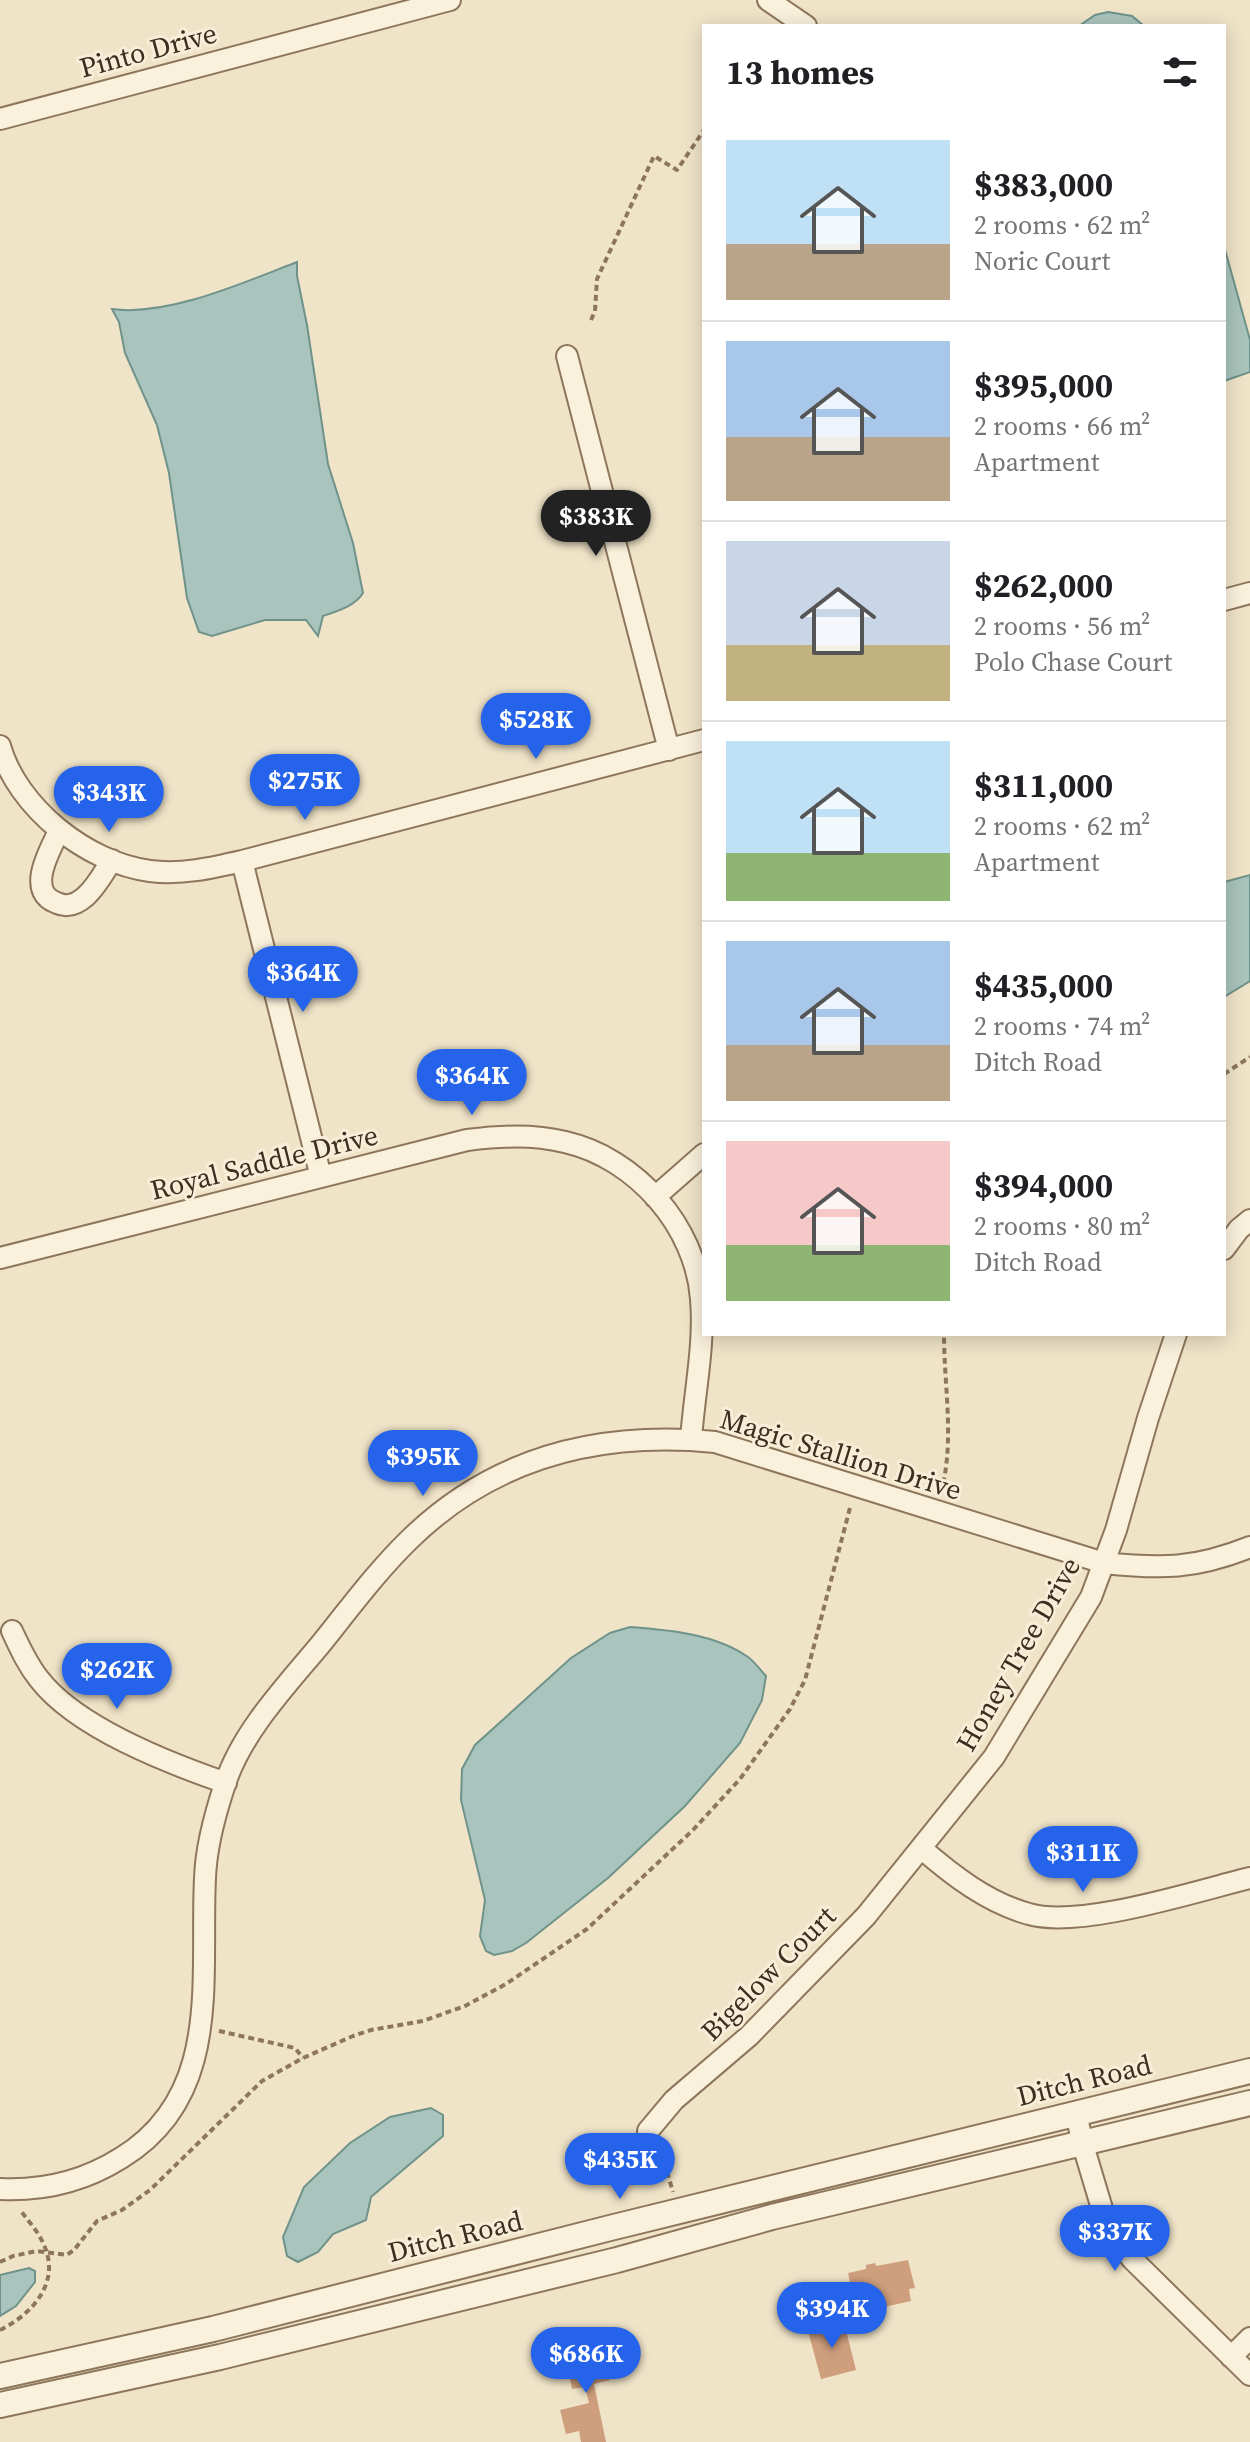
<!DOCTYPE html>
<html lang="en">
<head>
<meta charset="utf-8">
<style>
  body { margin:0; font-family:"Source Serif 4",serif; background:#f2f2f2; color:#202124; height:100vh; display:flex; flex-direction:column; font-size:30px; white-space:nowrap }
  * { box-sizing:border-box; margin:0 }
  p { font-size:26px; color:#757577 }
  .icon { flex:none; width:44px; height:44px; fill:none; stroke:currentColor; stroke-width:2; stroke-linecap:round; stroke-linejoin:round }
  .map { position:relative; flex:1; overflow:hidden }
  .side { position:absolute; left:702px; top:24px; width:524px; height:1312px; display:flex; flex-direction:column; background:#fff; border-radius:0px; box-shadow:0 4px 20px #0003 }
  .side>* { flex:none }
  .price { position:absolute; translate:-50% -68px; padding:0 18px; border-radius:28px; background:#2563eb; color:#fff; font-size:26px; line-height:52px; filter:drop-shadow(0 2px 4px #0008) }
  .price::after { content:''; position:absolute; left:50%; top:48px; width:24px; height:18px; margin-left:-12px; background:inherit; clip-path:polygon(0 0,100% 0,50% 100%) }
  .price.current { background:#222; color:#fff }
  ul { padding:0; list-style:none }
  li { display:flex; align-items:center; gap:24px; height:200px; padding:0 24px }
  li+li { border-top:2px solid #e0e0e0 }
  li span { display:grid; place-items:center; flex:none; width:224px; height:160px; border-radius:0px; color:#555 }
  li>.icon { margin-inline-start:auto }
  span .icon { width:96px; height:96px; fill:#fffc; stroke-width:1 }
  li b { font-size:34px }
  h2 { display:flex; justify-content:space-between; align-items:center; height:96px; padding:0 24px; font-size:34px }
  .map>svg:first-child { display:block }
  .water { fill:#a9c4bc; stroke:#6f938a; stroke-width:2 }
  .building { fill:#cf9f7d }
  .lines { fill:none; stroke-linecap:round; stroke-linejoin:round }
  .minor-casing { stroke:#8d765c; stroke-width:24 }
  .tertiary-casing { stroke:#8d765c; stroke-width:28 }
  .path { stroke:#8d765c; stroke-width:4; stroke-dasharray:6 4; stroke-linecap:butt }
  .minor { stroke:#faf1dc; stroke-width:20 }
  .tertiary { stroke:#faf1dc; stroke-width:24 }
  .labels { text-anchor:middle; stroke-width:6; stroke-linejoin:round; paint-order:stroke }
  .street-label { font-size:28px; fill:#3d2e20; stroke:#f7eed8 }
</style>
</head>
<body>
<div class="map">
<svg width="1250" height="2442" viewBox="0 0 1250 2442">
  <rect width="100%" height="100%" fill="#f0e4c8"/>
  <path class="water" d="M 1108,12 L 1132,16 L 1144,26 L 1079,26 L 1095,15 Z
    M 1224,246 L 1250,340 L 1250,372 L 1224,381 Z
    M 297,262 L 297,276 L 307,325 L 328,464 L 353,543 L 363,593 C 355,606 338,611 323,616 L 318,636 L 306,620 L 265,620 L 212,636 L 199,632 L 187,598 L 169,473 L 157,425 L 125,353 L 119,322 L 112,309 C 167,317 245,282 297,262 Z
    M 1250,875 L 1250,981 L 1224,997 L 1224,882 Z
    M 630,1627 C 670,1630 715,1634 748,1657 C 755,1662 760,1670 766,1676 L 762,1700 L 740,1743 L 685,1806 L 608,1878 L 526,1943 L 512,1951 L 494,1955 L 486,1951 L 480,1936 L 485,1900 L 461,1800 L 462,1769 L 475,1745 L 571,1658 L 610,1633 Z
    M 431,2108 L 443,2115 L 443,2136 L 371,2197 L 366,2220 L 333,2234 L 318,2252 L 298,2262 L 287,2256 L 283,2237 L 304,2187 L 350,2143 L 390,2117 Z
    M 29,2268 L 35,2271 L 35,2282 L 16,2306 L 0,2316 L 0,2275 Z"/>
  <path class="building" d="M 908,2260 L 915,2288 L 909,2289 L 911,2301 L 884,2307 L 882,2295 L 854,2302 L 848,2273 L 866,2269 L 866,2265 L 875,2263 L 876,2266 Z
    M 844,2322 L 856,2370 L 821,2379 L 808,2331 Z
    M 588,2345 L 590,2353 L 603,2350 L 610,2380 L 594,2384 L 606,2442 L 581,2442 L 579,2431 L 566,2434 L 560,2410 L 589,2403 L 585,2387 L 572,2389 L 566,2358 L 578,2355 L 577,2347 Z"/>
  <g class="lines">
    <defs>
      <path id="minor" d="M 768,0 L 806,26
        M 0,119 L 450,0
        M 567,356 L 669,750
        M 1224,600 L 1250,593
        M 0,746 C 17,807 87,863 150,871 C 181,875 212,868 242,861 L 704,740
        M 59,831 C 50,850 25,892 57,903 C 68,908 77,904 86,896 C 97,886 104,872 112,860
        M 242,861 L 321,1177
        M 655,1197 L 704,1154
        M 1224,1249 L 1239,1229 L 1250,1220
        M 0,1258 L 467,1140 C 501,1136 532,1134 565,1142 C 636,1158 696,1227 701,1299 C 705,1345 694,1394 691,1440
        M 12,1631 C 20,1648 27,1664 39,1679 C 77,1728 168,1763 226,1783
        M 921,1848 C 952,1875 988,1903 1029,1914 C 1080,1929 1196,1891 1250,1878
        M 1076,2113 L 1083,2145 L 1103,2212 L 1115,2236 L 1132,2259 L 1250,2375
        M 648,2131 L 674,2100 L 749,2036 L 866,1916 L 994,1757 L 1091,1597 L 1116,1530 L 1148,1418 L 1176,1334
        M 0,2189 C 44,2191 83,2182 121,2158 C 223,2096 200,1979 205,1878 C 206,1847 215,1814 225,1784 C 242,1732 285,1687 320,1645 C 349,1609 377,1571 410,1539 C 495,1456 600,1431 715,1442 L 1104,1563 C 1162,1569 1195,1569 1250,1547
        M 1231,2357 L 1250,2338"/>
      <path id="tertiary" d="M 0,2376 L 213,2329 L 610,2228 L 1250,2071
        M 0,2405 L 220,2357 L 617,2260 L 772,2217 L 1250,2103"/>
    </defs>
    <use href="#minor" class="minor-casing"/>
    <use href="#tertiary" class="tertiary-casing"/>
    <path class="path" d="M 591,320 L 595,311 L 597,279 L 654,156 L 677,170 L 704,130
      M 1224,1074 L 1250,1057
      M 941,1493 C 955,1439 944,1389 944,1334
      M 219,2031 L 295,2048 L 303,2058
      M 667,2172 L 673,2192
      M 0,2262 L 13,2256 L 37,2251 L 67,2255 L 74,2250 L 97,2221 L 122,2210 L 150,2190 L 262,2081 L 303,2058 L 353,2036 L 371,2030 L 423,2021 L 465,2006 L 506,1984 L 587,1929 L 693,1830 L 740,1779 L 790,1709 L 805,1680 L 851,1504
      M 0,2330 C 33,2314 62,2281 43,2243 C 38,2231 28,2221 21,2211"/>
    <use href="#minor" class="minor"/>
    <use href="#tertiary" class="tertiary"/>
  </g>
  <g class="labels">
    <g class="street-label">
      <text transform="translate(148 50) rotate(-15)" y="10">Pinto Drive</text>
      <text transform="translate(264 1162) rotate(-14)" y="10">Royal Saddle Drive</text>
      <text transform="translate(841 1454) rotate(17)" y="10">Magic Stallion Drive</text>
      <text transform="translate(1018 1654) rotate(-60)" y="10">Honey Tree Drive</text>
      <text transform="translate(768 1973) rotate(-45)" y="10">Bigelow Court</text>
      <text transform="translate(1084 2080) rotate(-14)" y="10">Ditch Road</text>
      <text transform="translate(455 2236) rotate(-14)" y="10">Ditch Road</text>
    </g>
  </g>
</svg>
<b class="price current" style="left:596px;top:558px">$383K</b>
<b class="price" style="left:536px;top:761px">$528K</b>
<b class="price" style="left:305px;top:822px">$275K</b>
<b class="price" style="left:109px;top:834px">$343K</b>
<b class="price" style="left:303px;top:1014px">$364K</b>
<b class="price" style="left:472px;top:1117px">$364K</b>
<b class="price" style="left:423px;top:1498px">$395K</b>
<b class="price" style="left:117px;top:1711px">$262K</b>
<b class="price" style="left:1083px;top:1894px">$311K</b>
<b class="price" style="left:620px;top:2201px">$435K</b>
<b class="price" style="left:1115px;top:2273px">$337K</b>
<b class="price" style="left:832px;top:2350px">$394K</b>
<b class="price" style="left:586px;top:2395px">$686K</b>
<section class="side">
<h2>13 homes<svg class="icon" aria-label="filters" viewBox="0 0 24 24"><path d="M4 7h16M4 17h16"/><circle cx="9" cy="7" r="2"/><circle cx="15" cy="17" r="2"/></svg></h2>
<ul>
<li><span style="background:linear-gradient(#bfe0f5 65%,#b9a48a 0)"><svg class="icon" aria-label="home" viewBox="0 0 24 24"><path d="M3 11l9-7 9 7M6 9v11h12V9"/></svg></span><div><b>$383,000</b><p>2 rooms · 62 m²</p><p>Noric Court</p></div></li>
<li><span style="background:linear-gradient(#a9c7e8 60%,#b9a48a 0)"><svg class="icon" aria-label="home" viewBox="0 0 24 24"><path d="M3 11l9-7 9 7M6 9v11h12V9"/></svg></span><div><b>$395,000</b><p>2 rooms · 66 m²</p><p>Apartment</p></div></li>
<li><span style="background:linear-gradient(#c9d6e8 65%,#c2b280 0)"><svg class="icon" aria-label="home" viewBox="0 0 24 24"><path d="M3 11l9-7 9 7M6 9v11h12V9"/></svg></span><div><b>$262,000</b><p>2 rooms · 56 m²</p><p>Polo Chase Court</p></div></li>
<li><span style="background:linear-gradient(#bfe0f5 70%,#8fb573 0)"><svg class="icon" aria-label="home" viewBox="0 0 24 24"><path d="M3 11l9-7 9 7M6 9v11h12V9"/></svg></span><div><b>$311,000</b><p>2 rooms · 62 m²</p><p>Apartment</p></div></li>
<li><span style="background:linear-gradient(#a9c7e8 65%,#b9a48a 0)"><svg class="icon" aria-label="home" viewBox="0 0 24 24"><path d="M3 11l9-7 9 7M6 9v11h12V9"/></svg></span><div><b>$435,000</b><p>2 rooms · 74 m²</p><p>Ditch Road</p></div></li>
<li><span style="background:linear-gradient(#f6c9c9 65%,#8fb573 0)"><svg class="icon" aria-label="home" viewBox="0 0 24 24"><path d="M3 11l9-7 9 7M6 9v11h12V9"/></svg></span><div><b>$394,000</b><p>2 rooms · 80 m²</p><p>Ditch Road</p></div></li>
</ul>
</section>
</div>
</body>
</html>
